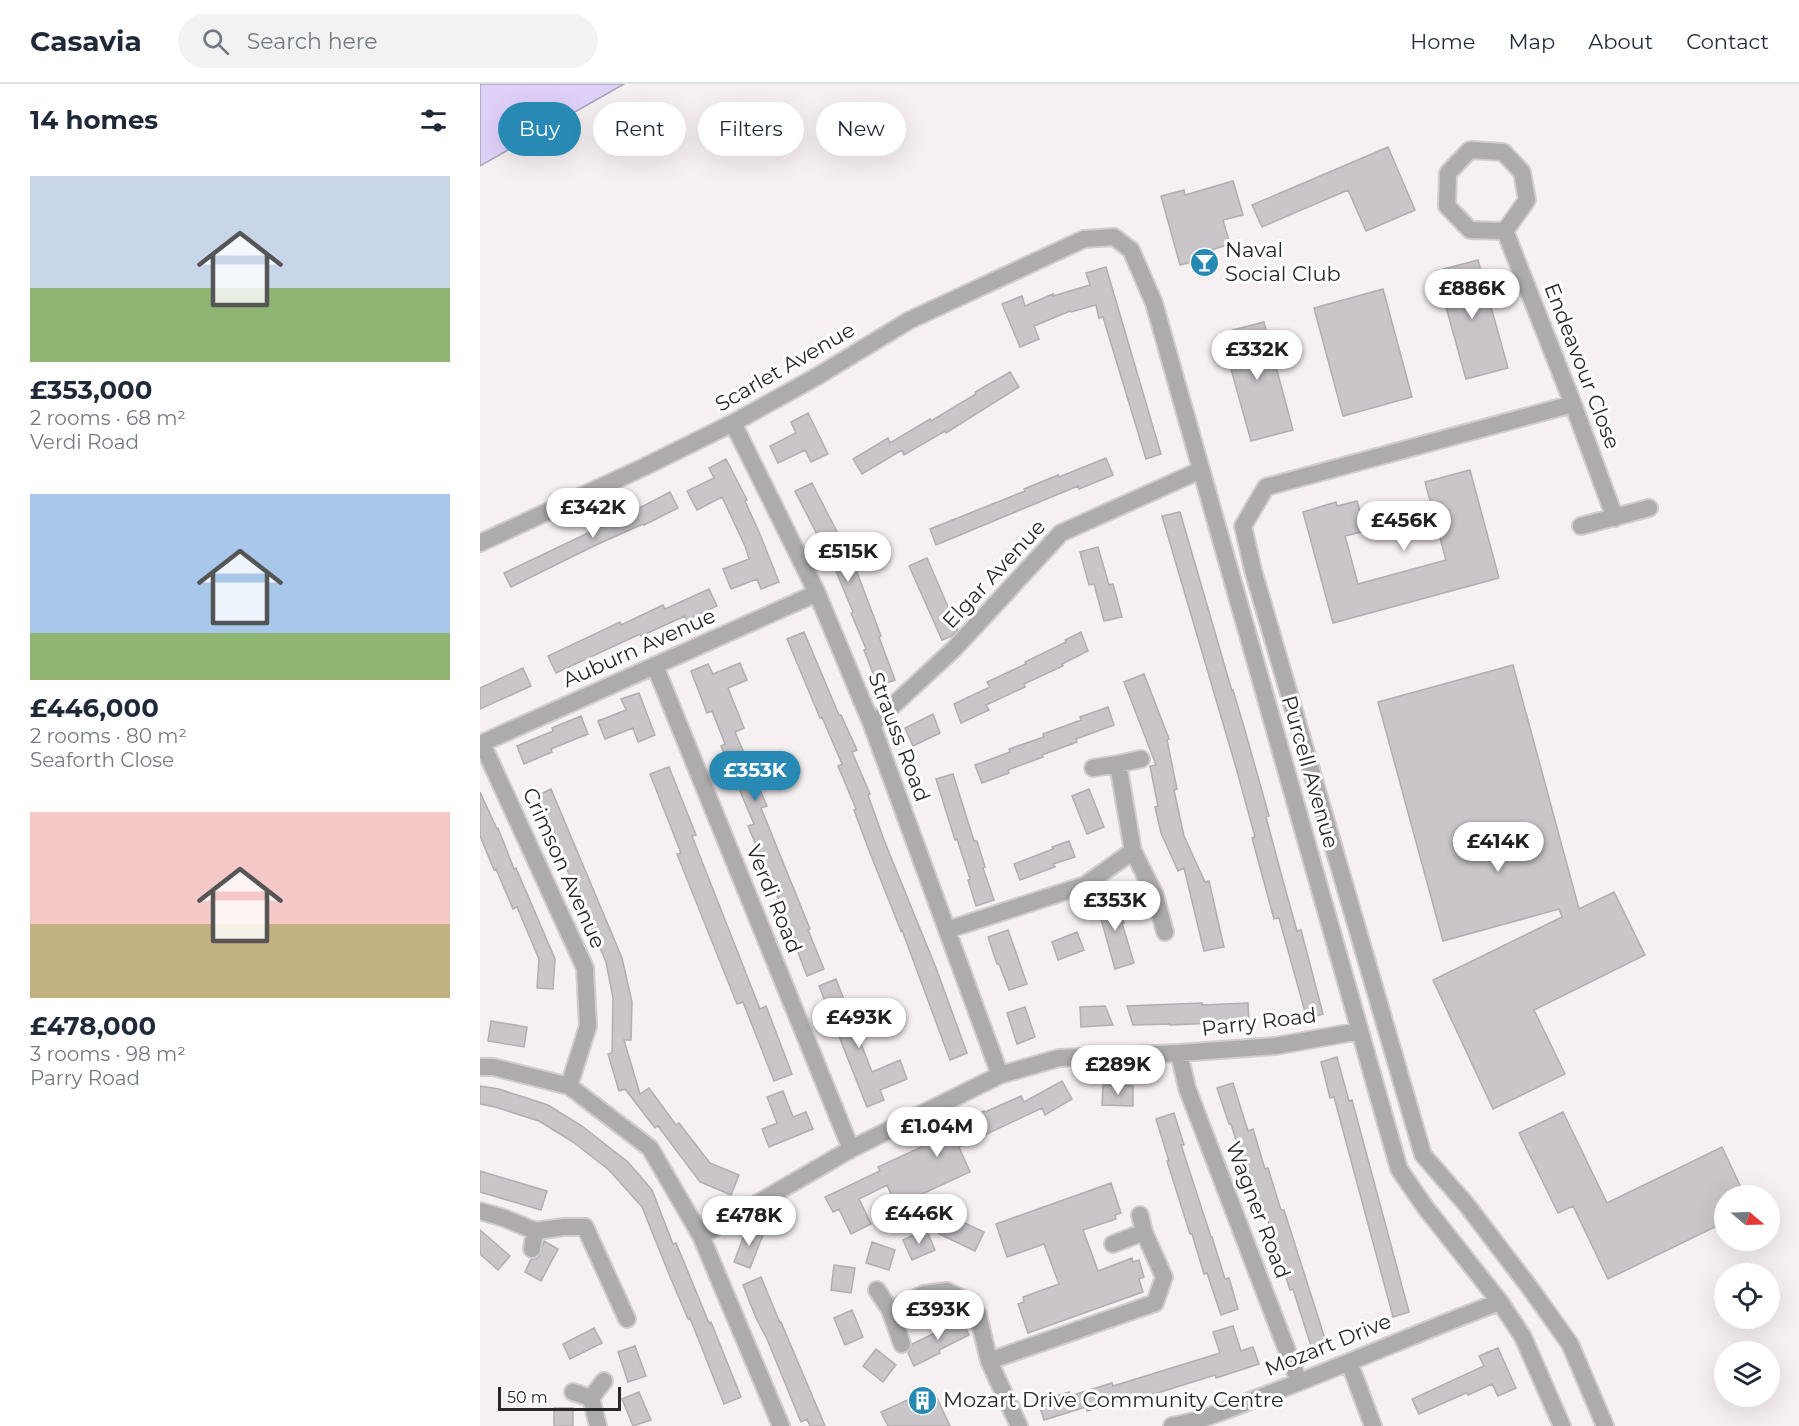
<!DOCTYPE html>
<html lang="en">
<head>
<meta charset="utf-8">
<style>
  body { margin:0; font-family:Montserrat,sans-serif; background:#f2f2f3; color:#1f2937; height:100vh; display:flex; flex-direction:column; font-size:22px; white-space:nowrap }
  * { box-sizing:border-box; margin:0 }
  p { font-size:20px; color:#747a83 }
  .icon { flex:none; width:33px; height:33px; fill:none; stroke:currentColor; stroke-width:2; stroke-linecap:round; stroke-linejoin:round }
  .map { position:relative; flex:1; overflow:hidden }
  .drawer { display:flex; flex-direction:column; background:#fff; width:480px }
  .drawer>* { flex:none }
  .top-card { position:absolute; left:18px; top:18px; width:570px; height:54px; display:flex; gap:12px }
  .needle { width:39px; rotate:109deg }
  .fabs { position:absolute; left:1234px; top:1101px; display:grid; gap:12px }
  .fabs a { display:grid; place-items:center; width:66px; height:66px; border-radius:50%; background:#fff; box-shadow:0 6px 24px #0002; font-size:30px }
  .scale { position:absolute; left:18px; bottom:15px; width:123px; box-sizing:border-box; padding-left:6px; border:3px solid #2a2728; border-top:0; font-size:16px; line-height:21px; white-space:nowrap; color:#2a2728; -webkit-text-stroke:4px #fff; paint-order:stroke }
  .price { position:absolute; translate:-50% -51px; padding:0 14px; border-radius:21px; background:#fff; color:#222; font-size:20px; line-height:39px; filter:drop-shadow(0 2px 3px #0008) }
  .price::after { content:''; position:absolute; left:50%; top:36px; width:18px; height:14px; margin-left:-9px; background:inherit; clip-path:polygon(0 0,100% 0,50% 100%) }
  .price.active { background:#288ab4; color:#fff }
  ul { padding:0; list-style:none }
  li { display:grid; align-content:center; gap:12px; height:318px; padding:0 30px }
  li span { display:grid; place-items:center; height:186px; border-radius:0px; color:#555 }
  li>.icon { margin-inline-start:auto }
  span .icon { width:108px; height:108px; fill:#fffc; stroke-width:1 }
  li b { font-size:26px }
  h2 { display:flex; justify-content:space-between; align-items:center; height:72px; padding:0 30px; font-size:26px }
  .chip { padding:0 21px; border-radius:27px; background:#fff; box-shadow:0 6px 24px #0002; font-size:21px; line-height:54px }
  .chip.active { background:#288ab4; color:#fff }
  header { display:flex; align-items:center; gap:36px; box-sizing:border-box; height:84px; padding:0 30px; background:#fff; border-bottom:2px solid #e0e1e3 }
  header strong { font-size:28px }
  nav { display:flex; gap:33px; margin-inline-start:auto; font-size:21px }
  .search { width:420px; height:54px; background:#f2f2f3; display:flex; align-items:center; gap:15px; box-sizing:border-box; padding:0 21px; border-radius:33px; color:#747a83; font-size:22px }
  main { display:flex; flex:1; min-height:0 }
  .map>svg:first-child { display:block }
  .water { fill:#e0d1f9; stroke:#a99eba; stroke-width:1.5 }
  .building { fill:#c9c5c9; stroke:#b1adb1; stroke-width:1.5 }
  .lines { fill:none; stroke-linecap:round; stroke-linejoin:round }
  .street-casing { stroke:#d1ccce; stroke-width:20 }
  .street { stroke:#aeabac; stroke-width:16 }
  .labels { text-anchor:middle; stroke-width:6; stroke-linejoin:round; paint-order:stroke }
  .poi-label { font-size:21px; fill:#2a2728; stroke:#fff; text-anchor:start }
  .street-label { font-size:21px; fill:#2a2728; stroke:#fff }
</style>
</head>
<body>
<header>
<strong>Casavia</strong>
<div class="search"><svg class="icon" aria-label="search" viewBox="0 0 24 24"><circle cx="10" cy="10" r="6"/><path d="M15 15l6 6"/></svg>Search here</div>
<nav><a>Home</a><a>Map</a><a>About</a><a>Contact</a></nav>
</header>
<main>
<section class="drawer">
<h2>14 homes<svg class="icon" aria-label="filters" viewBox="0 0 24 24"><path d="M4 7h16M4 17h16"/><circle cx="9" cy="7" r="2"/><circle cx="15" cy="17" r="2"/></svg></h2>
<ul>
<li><span style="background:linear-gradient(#c9d6e8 60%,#8fb573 0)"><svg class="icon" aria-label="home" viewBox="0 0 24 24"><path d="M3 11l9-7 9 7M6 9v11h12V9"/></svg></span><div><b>£353,000</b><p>2 rooms · 68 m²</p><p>Verdi Road</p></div></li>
<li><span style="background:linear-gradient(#a9c7e8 75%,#8fb573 0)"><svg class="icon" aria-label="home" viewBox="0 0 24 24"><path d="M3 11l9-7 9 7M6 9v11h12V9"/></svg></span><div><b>£446,000</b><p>2 rooms · 80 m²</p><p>Seaforth Close</p></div></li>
<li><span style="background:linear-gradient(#f6c9c9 60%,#c2b280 0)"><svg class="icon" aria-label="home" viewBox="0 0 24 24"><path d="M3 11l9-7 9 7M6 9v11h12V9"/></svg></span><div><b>£478,000</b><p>3 rooms · 98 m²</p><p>Parry Road</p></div></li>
</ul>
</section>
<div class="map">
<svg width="1319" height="1342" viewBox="0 0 1319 1342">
  <rect width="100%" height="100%" fill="#f6f0f2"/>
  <path class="water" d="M 0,0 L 144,0 L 0,82 Z"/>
  <path class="building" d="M 908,63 L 935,126 L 886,147 L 868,106 L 782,143 L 772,121 Z
    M 753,97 L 763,131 L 743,136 L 750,160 L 722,169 L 723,175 L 700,181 L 681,112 L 704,106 L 705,111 Z
    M 998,176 L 1028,284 L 986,295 L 956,187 Z
    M 626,183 L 681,370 L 666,375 L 623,233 L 619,234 L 616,221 L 591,228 L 590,227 L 554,242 L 559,255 L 540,263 L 522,220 L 542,212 L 545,222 L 573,210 L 573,212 L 610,201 L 606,189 Z
    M 903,205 L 932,313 L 863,332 L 834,224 Z
    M 784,238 L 813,346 L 771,357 L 741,249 Z
    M 530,288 L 539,303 L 466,349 L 465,347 L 424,371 L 422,366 L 382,390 L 373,375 L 408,354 L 410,359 L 450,335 L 451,337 L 496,310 L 495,308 Z
    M 328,329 L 348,370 L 331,378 L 325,366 L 298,379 L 290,362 L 316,349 L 311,338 Z
    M 626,374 L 633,391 L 599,405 L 598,402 L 456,461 L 450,445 L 545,407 L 544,405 L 578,391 L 579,393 Z
    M 246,375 L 267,416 L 265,417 L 279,448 L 299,498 L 281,505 L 277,495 L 251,505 L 243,485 L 269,475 L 265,462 L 242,413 L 217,426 L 207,407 L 234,394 L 229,384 Z
    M 990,386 L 1019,494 L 853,539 L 823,428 L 856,418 L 857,422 L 877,417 L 886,447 L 865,452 L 878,500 L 966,476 L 945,398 Z
    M 332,399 L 375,483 L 401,552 L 399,553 L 415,596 L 398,602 L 384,566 L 386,565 L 371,529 L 373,528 L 350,473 L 349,474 L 315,407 Z
    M 190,408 L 198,424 L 164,441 L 163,440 L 116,461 L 31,503 L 24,489 L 146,431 Z
    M 700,428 L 752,607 L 753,606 L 766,650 L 789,732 L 786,733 L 802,793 L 817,847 L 821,846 L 843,930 L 827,935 L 799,834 L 794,835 L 772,754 L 775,753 L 757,687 L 682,432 Z
    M 618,463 L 629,501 L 633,500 L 642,533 L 624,537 L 614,500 L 609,501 L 600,468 Z
    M 447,474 L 478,546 L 472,552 L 462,556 L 429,482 Z
    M 229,505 L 237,522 L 207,536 L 205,532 L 161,552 L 160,550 L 76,589 L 68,572 L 140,538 L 141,541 L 183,521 L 185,525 Z
    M 324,548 L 359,631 L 361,631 L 377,666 L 372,668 L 390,710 L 388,711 L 404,756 L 456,884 L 487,969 L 470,976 L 422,846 L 421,847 L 390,769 L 374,726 L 376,725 L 358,682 L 362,680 L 342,633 L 340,634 L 307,555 Z
    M 601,548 L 608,567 L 582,580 L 583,582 L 544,600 L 545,603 L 506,621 L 509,626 L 481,639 L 474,620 L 510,603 L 507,598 L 546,580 L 545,578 L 586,558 L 585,556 Z
    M 260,579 L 267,596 L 248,604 L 264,644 L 255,648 L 287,722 L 281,724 L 330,845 L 328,846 L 344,885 L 327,892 L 316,863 L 318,862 L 268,742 L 274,740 L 241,662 L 245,660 L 232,627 L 227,629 L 211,587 L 228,580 L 233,590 Z
    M 1033,581 L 1099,825 L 1134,808 L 1165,871 L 1054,926 L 1085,990 L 1013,1025 L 953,896 L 1082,833 L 1079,825 L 963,857 L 898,618 Z
    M 43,584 L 51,602 L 0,625 L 0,604 Z
    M 664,590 L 689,655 L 687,656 L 697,705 L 694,706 L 704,752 L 725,798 L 729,797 L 744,863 L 724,867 L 704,784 L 698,787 L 681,749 L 675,723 L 678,722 L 670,682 L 676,681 L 644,598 Z
    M 159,609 L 175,651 L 158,658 L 153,644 L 125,655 L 118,637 L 146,626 L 141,615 Z
    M 628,623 L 634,641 L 596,655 L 597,658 L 562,671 L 563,673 L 528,686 L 529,689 L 502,699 L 495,681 L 530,668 L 529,665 L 564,653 L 563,650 L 601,636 L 600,633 Z
    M 453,630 L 460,649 L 433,662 L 425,644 Z
    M 101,632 L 108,650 L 71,665 L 72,668 L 44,680 L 37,662 L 73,647 L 72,644 Z
    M 189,683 L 216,751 L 212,752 L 280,925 L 286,922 L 312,990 L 294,997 L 263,918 L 257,920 L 197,770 L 201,769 L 170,690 Z
    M 473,690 L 494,757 L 497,757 L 505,783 L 503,784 L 514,816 L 496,822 L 488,796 L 490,795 L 477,755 L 475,756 L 456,695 Z
    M 71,705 L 142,874 L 152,918 L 151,956 L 144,956 L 160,1010 L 169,1004 L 196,1041 L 199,1039 L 230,1079 L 259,1091 L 251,1111 L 220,1098 L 178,1042 L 175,1044 L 145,1005 L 139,1007 L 128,970 L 132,969 L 133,914 L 126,878 L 56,712 Z
    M 609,705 L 624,743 L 607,750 L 592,712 Z
    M 0,708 L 17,745 L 18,744 L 34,785 L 36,784 L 75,875 L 73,905 L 57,904 L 59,875 L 37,823 L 33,825 L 16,785 L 14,786 L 0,752 Z
    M 589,757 L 595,773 L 573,780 L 575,783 L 540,796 L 534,780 L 573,765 L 572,763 Z
    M 635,811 L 644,839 L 642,839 L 654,879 L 635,885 L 616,817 Z
    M 528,846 L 547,900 L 529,906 L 519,880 L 517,880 L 508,853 Z
    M 597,848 L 604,866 L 578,876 L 572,858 Z
    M 356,895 L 392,988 L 420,976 L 427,995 L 400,1006 L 404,1016 L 387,1023 L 339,902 Z
    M 722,919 L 722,921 L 768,919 L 769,939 L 736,941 L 736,939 L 690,941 L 690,940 L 653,941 L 647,922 Z
    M 625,922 L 633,941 L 601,943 L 600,923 Z
    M 545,923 L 555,953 L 537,960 L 527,929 Z
    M 11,937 L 47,943 L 44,963 L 8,957 Z
    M 857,973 L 869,1017 L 872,1016 L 929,1228 L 913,1233 L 854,1013 L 850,1014 L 841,978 Z
    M 582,997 L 592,1015 L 565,1031 L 562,1024 L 479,1063 L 490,1088 L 416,1122 L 407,1101 L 379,1115 L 391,1140 L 371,1150 L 359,1125 L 353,1128 L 345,1113 L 400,1087 L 398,1083 L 478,1046 L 476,1040 L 504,1027 L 505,1028 L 541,1012 L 544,1018 Z
    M 753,999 L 768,1047 L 773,1045 L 785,1085 L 788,1084 L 801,1126 L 804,1126 L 846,1258 L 831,1262 L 813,1205 L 810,1206 L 783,1121 L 780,1122 L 767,1081 L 764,1082 L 751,1040 L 749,1040 L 737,1004 Z
    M 623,1001 L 653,1002 L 653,1022 L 622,1021 Z
    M 0,1002 L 19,1005 L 68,1021 L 102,1042 L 148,1078 L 172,1106 L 193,1160 L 196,1159 L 229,1239 L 231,1238 L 261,1313 L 244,1320 L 210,1234 L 208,1235 L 191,1195 L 162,1123 L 129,1086 L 93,1058 L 59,1037 L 15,1023 L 0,1020 Z
    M 303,1007 L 313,1033 L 326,1028 L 333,1045 L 289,1063 L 282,1045 L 297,1039 L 287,1013 Z
    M 1083,1028 L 1127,1119 L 1242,1063 L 1265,1112 L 1245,1112 L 1245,1138 L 1128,1195 L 1093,1122 L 1078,1129 L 1039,1049 Z
    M 694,1029 L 704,1061 L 701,1061 L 731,1153 L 732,1153 L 745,1195 L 749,1194 L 758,1225 L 741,1231 L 727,1189 L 724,1190 L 712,1150 L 710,1150 L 687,1077 L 689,1077 L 676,1035 Z
    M 0,1087 L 67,1107 L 61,1126 L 0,1108 Z
    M 631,1099 L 641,1129 L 635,1131 L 636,1135 L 603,1146 L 618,1187 L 652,1174 L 653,1178 L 659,1176 L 664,1193 L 659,1195 L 663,1208 L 548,1249 L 538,1220 L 544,1218 L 543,1213 L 579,1200 L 564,1160 L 527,1173 L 516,1140 Z
    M 468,1131 L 504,1148 L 495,1167 L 459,1150 Z
    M 268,1141 L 284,1148 L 270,1184 L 254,1178 Z
    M 446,1145 L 455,1166 L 432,1176 L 423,1156 Z
    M 0,1146 L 30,1172 L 18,1186 L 0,1170 Z
    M 64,1157 L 78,1165 L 61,1197 L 45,1188 L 51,1175 L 56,1175 L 60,1171 Z
    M 392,1158 L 415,1166 L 409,1186 L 386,1179 Z
    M 354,1181 L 375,1184 L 371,1209 L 351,1206 Z
    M 281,1193 L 300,1239 L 301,1238 L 345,1342 L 330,1342 L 327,1335 L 321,1338 L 287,1255 L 276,1234 L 263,1201 Z
    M 372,1226 L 383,1253 L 365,1261 L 354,1234 Z
    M 480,1233 L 489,1251 L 459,1266 L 460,1269 L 434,1282 L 428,1269 L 430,1266 L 432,1260 L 455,1249 L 454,1245 Z
    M 753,1242 L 761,1267 L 773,1263 L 779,1280 L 736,1294 L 735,1291 L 652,1317 L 651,1314 L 607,1327 L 606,1323 L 564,1336 L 558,1317 L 589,1308 L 590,1312 L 632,1299 L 633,1302 L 740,1269 L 733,1248 Z
    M 114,1244 L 122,1259 L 90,1275 L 83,1260 Z
    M 155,1262 L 166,1292 L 148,1298 L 138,1268 Z
    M 1018,1264 L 1036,1304 L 1018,1312 L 1012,1300 L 988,1311 L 986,1309 L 939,1330 L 932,1315 L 1004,1282 L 999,1272 Z
    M 396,1265 L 416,1281 L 403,1298 L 383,1282 Z
    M 449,1306 L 455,1310 L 470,1342 L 408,1342 L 401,1328 Z
    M 159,1308 L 171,1336 L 153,1342 L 142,1315 Z
    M 74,1324 L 93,1324 L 93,1342 L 74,1342 Z"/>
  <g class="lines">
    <defs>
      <path id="street" d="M 1025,147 L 1047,116 L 1042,88 L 1023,68 L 990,66 L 968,89 L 967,122 L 990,146 L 1025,147 L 1093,320 L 1135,434
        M 1093,320 L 786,403 L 763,442 L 773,486 L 943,1071 L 986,1120 L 1050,1204 L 1090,1260 L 1125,1342
        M 253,339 L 337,509 L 392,641 L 520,991
        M 1101,442 L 1169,424
        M 0,459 L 164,383 L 253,339 L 336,293 L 430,236 L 604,155 L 634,153 L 651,166 L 674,219 L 919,1085 L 945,1123 L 1020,1218 L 1043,1253 L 1082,1342
        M 175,582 L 371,1065
        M 392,641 L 475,564 L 581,449 L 721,386
        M 2,659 L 105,884 L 108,942 L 89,1002
        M 0,660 L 337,509
        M 613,684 L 638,680
        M 653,767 L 675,811 L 685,848
        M 467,846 L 605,801 L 653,767 L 638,680 L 661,675
        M 699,969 L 707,1004 L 819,1298
        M 0,983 L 13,983 L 89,1002 L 170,1064 L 221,1152 L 301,1342
        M 0,1127 L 24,1134 L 55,1147 L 84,1143 L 105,1143 L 147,1235
        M 221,1152 L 371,1065 L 520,991 L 579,974 L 699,969 L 795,962 L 880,947
        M 633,1160 L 664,1148
        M 52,1165 L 55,1147
        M 397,1206 L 410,1226 L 422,1260
        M 410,1226 L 444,1210 L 467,1207 L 487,1217 L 498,1231 L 509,1277 L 539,1342
        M 509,1277 L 675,1219 L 684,1193 L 664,1148 L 660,1131
        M 869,1278 L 893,1342
        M 93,1308 L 111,1314 L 118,1342
        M 111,1314 L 124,1297
        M 692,1342 C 726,1336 758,1321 791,1309 C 868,1280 943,1246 1020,1218"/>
    </defs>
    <use href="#street" class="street-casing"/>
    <use href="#street" class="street"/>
  </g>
  <defs>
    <symbol id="bar-disc" viewBox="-11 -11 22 22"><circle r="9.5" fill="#288ab4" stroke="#fff"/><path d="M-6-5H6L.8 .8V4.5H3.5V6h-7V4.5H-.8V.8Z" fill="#fff"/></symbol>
    <symbol id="building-disc" viewBox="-11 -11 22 22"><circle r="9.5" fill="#288ab4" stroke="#fff"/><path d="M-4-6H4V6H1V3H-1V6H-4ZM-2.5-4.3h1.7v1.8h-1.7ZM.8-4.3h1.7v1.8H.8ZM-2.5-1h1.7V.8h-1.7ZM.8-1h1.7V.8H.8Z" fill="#fff"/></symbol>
  </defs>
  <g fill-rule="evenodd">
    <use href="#bar-disc" x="708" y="162" width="33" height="33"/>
    <use href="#building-disc" x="426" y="1300" width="33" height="33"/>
  </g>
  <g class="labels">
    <g class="poi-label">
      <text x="745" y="173">Naval<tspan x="745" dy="24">Social Club</tspan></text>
      <text x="463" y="1323">Mozart Drive Community Centre</text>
    </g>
    <g class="street-label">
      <text transform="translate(1102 282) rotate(69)" y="7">Endeavour Close</text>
      <text transform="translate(305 283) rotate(-30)" y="7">Scarlet Avenue</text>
      <text transform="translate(514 490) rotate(-47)" y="7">Elgar Avenue</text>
      <text transform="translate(159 564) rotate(-24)" y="7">Auburn Avenue</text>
      <text transform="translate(419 653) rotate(69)" y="7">Strauss Road</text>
      <text transform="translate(830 688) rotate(74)" y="7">Purcell Avenue</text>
      <text transform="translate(84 784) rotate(66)" y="7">Crimson Avenue</text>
      <text transform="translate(294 815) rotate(68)" y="7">Verdi Road</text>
      <text transform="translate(779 938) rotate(-7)" y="7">Parry Road</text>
      <text transform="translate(778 1126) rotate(69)" y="7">Wagner Road</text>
      <text transform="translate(848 1261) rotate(-22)" y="7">Mozart Drive</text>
    </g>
  </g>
</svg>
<div class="fabs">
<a><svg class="needle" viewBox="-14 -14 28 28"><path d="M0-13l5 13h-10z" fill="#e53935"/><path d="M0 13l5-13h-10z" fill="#747a83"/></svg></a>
<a><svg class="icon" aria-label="locate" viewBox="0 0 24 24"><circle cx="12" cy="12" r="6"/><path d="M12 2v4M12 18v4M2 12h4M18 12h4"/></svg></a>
<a><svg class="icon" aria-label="layers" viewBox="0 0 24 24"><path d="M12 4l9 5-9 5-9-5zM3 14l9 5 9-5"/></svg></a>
</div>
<div class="scale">50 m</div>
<b class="price" style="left:992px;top:236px">£886K</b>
<b class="price" style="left:777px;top:297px">£332K</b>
<b class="price" style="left:113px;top:455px">£342K</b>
<b class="price" style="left:924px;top:468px">£456K</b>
<b class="price" style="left:368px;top:499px">£515K</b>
<b class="price active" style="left:275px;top:718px">£353K</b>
<b class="price" style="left:1018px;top:789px">£414K</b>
<b class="price" style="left:635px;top:848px">£353K</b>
<b class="price" style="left:379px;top:965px">£493K</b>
<b class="price" style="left:638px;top:1012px">£289K</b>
<b class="price" style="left:457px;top:1074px">£1.04M</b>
<b class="price" style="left:439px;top:1161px">£446K</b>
<b class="price" style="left:269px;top:1163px">£478K</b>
<b class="price" style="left:458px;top:1257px">£393K</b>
<div class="top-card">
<a class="chip active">Buy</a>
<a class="chip">Rent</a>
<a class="chip">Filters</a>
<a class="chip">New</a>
</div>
</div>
</main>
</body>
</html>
